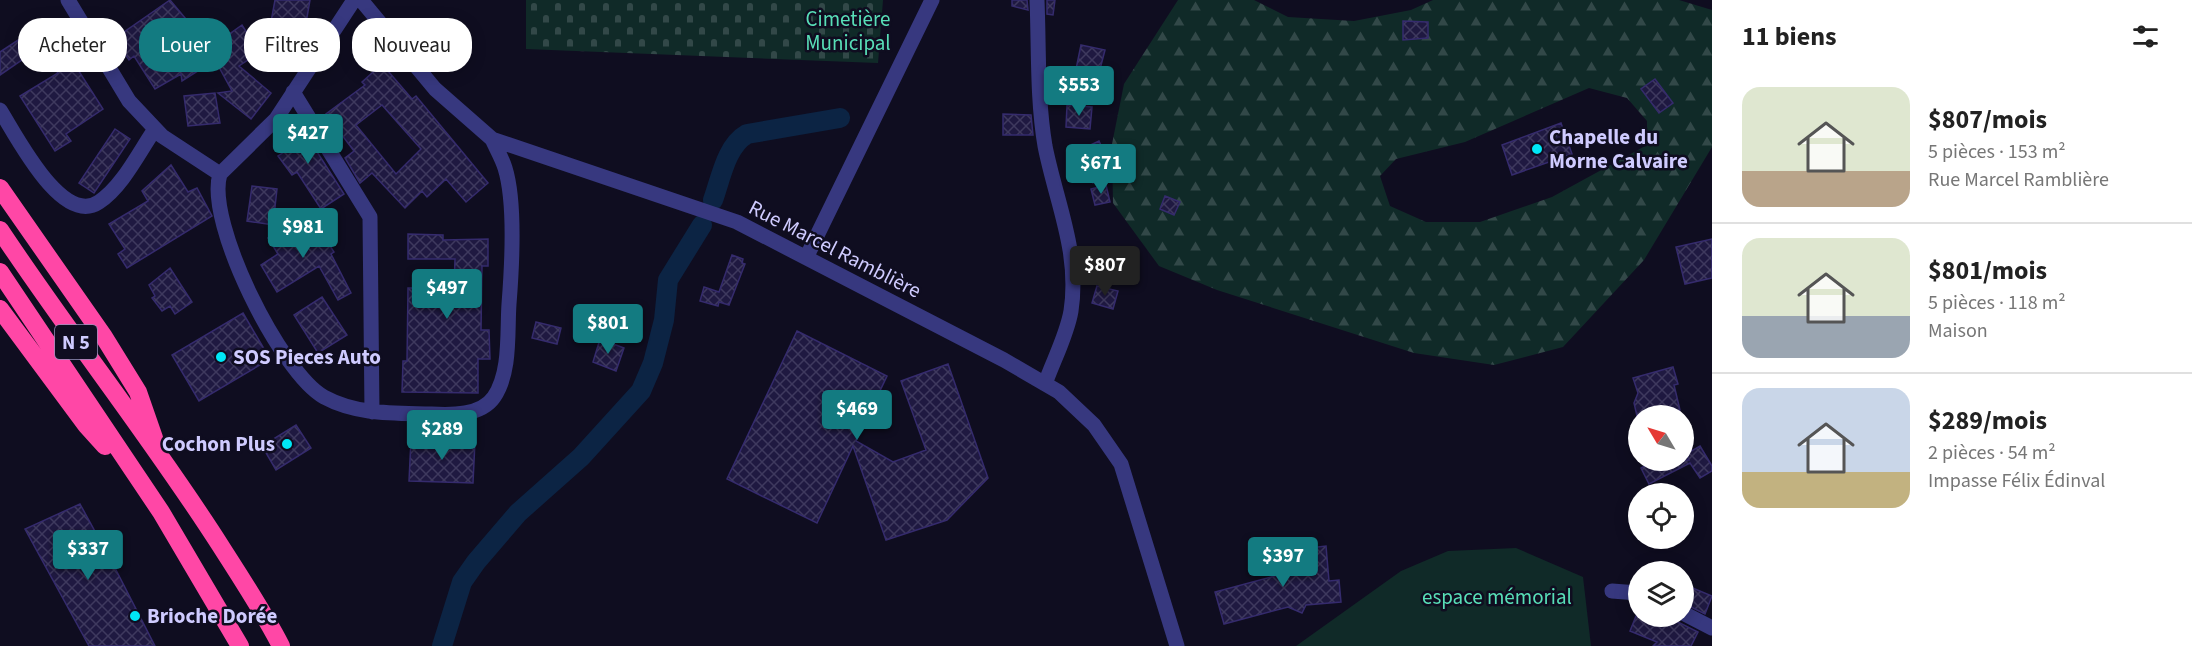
<!DOCTYPE html>
<html lang="fr">
<head>
<meta charset="utf-8">
<style>
  body { margin:0; font-family:"Source Sans 3",sans-serif; background:#f6f6f6; color:#222; height:100vh; display:flex; flex-direction:column; font-size:22px; white-space:nowrap }
  * { box-sizing:border-box; margin:0 }
  p { font-size:20px; color:#767676 }
  .icon { flex:none; width:33px; height:33px; fill:none; stroke:currentColor; stroke-width:2; stroke-linecap:round; stroke-linejoin:round }
  .map { position:relative; flex:1; overflow:hidden }
  .sheet { display:flex; flex-direction:column; background:#fff; width:480px }
  .sheet>* { flex:none }
  .banner { position:absolute; left:18px; top:18px; width:570px; height:54px; display:flex; gap:12px }
  .needle { width:39px; rotate:308deg }
  .fabs { position:absolute; left:1628px; top:405px; display:grid; gap:12px }
  .fabs a { display:grid; place-items:center; width:66px; height:66px; border-radius:50%; background:#fff; box-shadow:0 3px 15px #0003; font-size:30px }
  .price { position:absolute; translate:-50% -51px; padding:0 14px; border-radius:6px; background:#137b81; color:#fff; font-size:20px; line-height:39px; filter:drop-shadow(0 2px 3px #0008) }
  .price::after { content:''; position:absolute; left:50%; top:36px; width:18px; height:14px; margin-left:-9px; background:inherit; clip-path:polygon(0 0,100% 0,50% 100%) }
  .price.active { background:#222; color:#fff }
  ul { padding:0; list-style:none }
  li { display:flex; align-items:center; gap:18px; height:150px; padding:0 30px }
  li+li { border-top:2px solid #e0e0e0 }
  li span { display:grid; place-items:center; flex:none; width:168px; height:120px; border-radius:18px; color:#555 }
  li>.icon { margin-inline-start:auto }
  span .icon { width:72px; height:72px; fill:#fffc; stroke-width:1 }
  li b { font-size:26px }
  h2 { display:flex; justify-content:space-between; align-items:center; height:72px; padding:0 30px; font-size:26px }
  .pill { padding:0 21px; border-radius:24px; background:#fff; box-shadow:0 3px 15px #0003; font-size:21px; line-height:54px }
  .pill.active { background:#137b81; color:#fff }
  main { display:flex; flex:1; min-height:0 }
  .map>svg:first-child { display:block }
  .green { fill:#102a28 }
  .forest { fill:url(#forest-firs); fill-rule:evenodd }
  .cemetery { fill:url(#cemetery-stones) }
  .lines { fill:none; stroke-linecap:round; stroke-linejoin:round }
  .canal { stroke:#0c2444; stroke-width:20 }
  .building { fill:url(#building-cross-hatch); stroke:#352b6d; stroke-width:1.5; fill-rule:evenodd }
  .minor { stroke:#37387f; stroke-width:15 }
  .highway { stroke:#ff47a6; stroke-width:18 }
  .poi-dot { fill:#00e7f6; stroke:#0f0d20; stroke-width:2 }
  .labels { text-anchor:middle; stroke-width:5; stroke-linejoin:round; paint-order:stroke }
  .shield { fill:#0f0d20; stroke:#9592bc; stroke-width:1.5 }
  .shield-label { font-size:20px; font-weight:bold; fill:#cfcbff }
  .park-label { font-size:21px; fill:#58deb7; stroke:#0f0d20 }
  .poi-label { font-size:21px; font-weight:bold; fill:#cfcbff; stroke:#0f0d20; text-anchor:start }
  .street-label { font-size:21px; fill:#cfcbff; stroke:#0f0d20 }
</style>
</head>
<body>
<main>
<div class="map">
<svg width="1712" height="646" viewBox="0 0 1712 646">
  <defs>
    <pattern id="forest-firs" width="22" height="20" patternUnits="userSpaceOnUse" patternTransform="scale(1.5)"><rect width="22" height="20" fill="#102a28"/><path d="M5 1l3.5 6h-7zM16 11l3.5 6h-7z" fill="#324848"/></pattern>
    <pattern id="cemetery-stones" width="16" height="16" patternUnits="userSpaceOnUse" patternTransform="scale(1.5)"><rect width="16" height="16" fill="#102a28"/><path d="M2 7V4a2 2 0 0 1 4 0v3zM10 15v-3a2 2 0 0 1 4 0v3z" fill="#324848"/></pattern>
    <pattern id="building-cross-hatch" width="8" height="8" patternUnits="userSpaceOnUse" patternTransform="scale(1.5)"><rect width="8" height="8" fill="#1f1941"/><path d="M0 0l8 8M0 8l8-8" fill="none" stroke="#3e395e"/></pattern>
  </defs>
  <rect width="100%" height="100%" fill="#0f0d20"/>
  <path class="green" d="M 1516,548 L 1583,577 L 1591,646 L 1296,646 L 1401,571 L 1448,551 Z"/>
  <path class="forest" d="M 1178,0 L 1254,0 L 1288,17 L 1354,21 L 1411,10 L 1433,0 L 1679,0 L 1712,10 L 1712,147 L 1644,260 L 1563,347 L 1494,365 L 1414,353 L 1217,290 L 1159,266 L 1113,203 L 1112,144 L 1124,84 ZM 1589,88 L 1627,98 L 1647,121 L 1647,145 L 1552,197 L 1480,222 L 1426,222 L 1390,206 L 1380,176 L 1396,159 L 1465,142 Z"/>
  <path class="cemetery" d="M 526,0 L 883,0 L 878,63 L 526,49 Z"/>
  <g class="lines">
    <path class="canal" d="M 713,200 C 721,178 726,146 747,134 L 840,118
      M 442,646 L 462,582 L 476,562 L 518,513 L 581,457 L 641,391 L 653,363 L 664,320 L 668,280 L 702,225"/>
  </g>
  <path class="building" d="M 170,0 L 201,37 L 208,32 L 215,44 L 242,25 L 257,48 L 257,54 L 239,66 L 271,93 L 251,119 L 218,93 L 232,91 L 215,60 L 182,81 L 181,74 L 155,89 L 134,56 L 129,60 L 114,39 Z
    M 275,0 L 310,0 L 302,46 L 268,38 Z
    M 1012,0 L 1027,0 L 1028,10 L 1012,6 Z
    M 1047,0 L 1055,0 L 1053,15 L 1047,14 Z
    M 47,21 L 103,109 L 66,134 L 71,141 L 55,151 L 20,96 L 58,73 L 41,47 L 0,75 L 0,52 Z
    M 1403,21 L 1428,22 L 1428,38 L 1403,40 Z
    M 1081,45 L 1105,50 L 1100,69 L 1091,67 L 1088,78 L 1075,74 Z
    M 382,64 L 412,99 L 416,96 L 488,183 L 466,202 L 446,179 L 427,197 L 422,191 L 405,208 L 372,173 L 360,183 L 345,158 L 354,151 L 326,114 L 365,85 L 362,82 ZM 382,105 L 421,149 L 396,174 L 356,125 Z
    M 1655,79 L 1673,103 L 1659,113 L 1641,89 Z
    M 215,93 L 220,123 L 188,126 L 184,96 Z
    M 1067,105 L 1092,107 L 1090,129 L 1066,127 Z
    M 1003,114 L 1031,115 L 1033,135 L 1003,135 Z
    M 298,122 L 344,194 L 321,209 L 297,172 L 292,175 L 278,156 L 284,152 L 274,139 Z
    M 1561,123 L 1572,154 L 1512,175 L 1502,145 Z
    M 115,129 L 130,139 L 94,193 L 79,183 Z
    M 1099,141 L 1105,154 L 1101,156 L 1110,173 L 1093,183 L 1080,150 Z
    M 171,165 L 188,192 L 197,188 L 212,216 L 127,268 L 118,254 L 125,249 L 109,224 L 148,201 L 142,191 Z
    M 1106,185 L 1110,202 L 1095,205 L 1091,189 Z
    M 252,186 L 277,189 L 273,225 L 247,221 Z
    M 1165,196 L 1180,202 L 1174,215 L 1160,209 Z
    M 314,221 L 334,252 L 331,254 L 351,293 L 338,300 L 319,266 L 277,292 L 261,265 L 278,254 L 268,238 L 287,226 L 293,234 Z
    M 408,234 L 443,235 L 443,240 L 488,239 L 488,266 L 482,266 L 481,330 L 489,330 L 490,359 L 478,359 L 478,393 L 402,392 L 403,361 L 407,361 L 408,288 L 454,288 L 455,259 L 408,259 Z
    M 1712,239 L 1712,278 L 1685,284 L 1676,247 Z
    M 732,255 L 743,259 L 742,263 L 745,264 L 729,305 L 719,302 L 718,306 L 700,301 L 704,287 L 719,292 Z
    M 170,268 L 192,302 L 175,314 L 170,306 L 162,311 L 152,298 L 155,296 L 149,285 Z
    M 1097,286 L 1118,291 L 1113,309 L 1092,303 Z
    M 322,297 L 347,335 L 318,353 L 294,315 Z
    M 243,313 L 270,359 L 199,401 L 172,355 Z
    M 536,322 L 561,328 L 557,344 L 532,338 Z
    M 797,331 L 887,376 L 856,441 L 893,462 L 926,450 L 901,381 L 948,364 L 988,478 L 947,520 L 886,540 L 853,446 L 817,523 L 727,479 Z
    M 600,339 L 624,348 L 616,371 L 593,362 Z
    M 1673,367 L 1678,384 L 1674,385 L 1680,410 L 1660,416 L 1637,416 L 1634,403 L 1638,393 L 1633,378 Z
    M 296,425 L 311,448 L 276,470 L 262,446 Z
    M 411,439 L 475,441 L 473,483 L 409,481 Z
    M 1700,446 L 1712,466 L 1712,471 L 1700,478 L 1690,463 L 1649,484 L 1641,468 L 1656,460 L 1689,460 L 1686,454 Z
    M 80,504 L 114,566 L 155,646 L 89,646 L 25,529 Z
    M 1326,546 L 1329,581 L 1339,580 L 1341,602 L 1306,605 L 1302,613 L 1288,607 L 1224,624 L 1215,592 L 1282,574 L 1282,551 Z
    M 1683,584 L 1712,596 L 1705,614 L 1683,603 Z
    M 1636,616 L 1666,616 L 1698,632 L 1691,646 L 1653,646 L 1657,642 L 1630,631 Z"/>
  <g class="lines">
    <path class="minor" d="M 68,0 L 129,101 L 162,136 L 220,174
      M 354,0 L 276,119 L 220,174 C 205,222 281,373 324,397 C 357,415 394,413 431,414 C 451,415 481,416 494,397 C 511,372 507,332 509,304 C 512,266 516,203 505,168 C 502,158 496,148 492,139
      M 361,0 L 435,89 L 492,139 L 737,222 L 1004,360 L 1059,392 L 1094,425 L 1121,464 L 1177,646
      M 1037,0 C 1039,48 1037,99 1045,146 C 1056,202 1080,252 1071,311 C 1067,335 1053,361 1045,384
      M 293,92 L 370,217 L 372,412
      M 0,110 C 16,135 62,227 99,202 C 123,186 139,152 155,129
      M 807,256 L 932,0
      M 1612,591 L 1638,593
      M 1683,613 L 1712,628"/>
    <path class="highway" d="M 0,188 L 104,337 L 138,392 L 154,438
      M 0,230 C 71,337 151,437 220,545 C 241,578 263,611 281,646
      M 0,272 L 161,512 L 240,646
      M 0,309 L 86,425 L 105,446"/>
  </g>
  <g class="poi-dot">
    <circle cx="1537" cy="149" r="6"/>
    <circle cx="221" cy="357" r="6"/>
    <circle cx="287" cy="444" r="6"/>
    <circle cx="135" cy="616" r="6"/>
  </g>
  <g class="labels">
    <rect class="shield" x="55" y="325" width="42" height="34" rx="4.5"/>
    <g class="shield-label">
      <text x="76" y="349">N 5</text>
    </g>
    <g class="park-label">
      <text x="848" y="26">Cimetière<tspan x="848" dy="24">Municipal</tspan></text>
      <text x="1497" y="604">espace mémorial</text>
    </g>
    <g class="poi-label">
      <text x="1549" y="144">Chapelle du<tspan x="1549" dy="24">Morne Calvaire</tspan></text>
      <text x="233" y="364">SOS Pieces Auto</text>
      <text x="275" y="451" text-anchor="end">Cochon Plus</text>
      <text x="147" y="623">Brioche Dorée</text>
    </g>
    <g class="street-label">
      <text transform="translate(835 249) rotate(27)" y="7">Rue Marcel Ramblière</text>
    </g>
  </g>
</svg>
<div class="fabs">
<a><svg class="needle" viewBox="-14 -14 28 28"><path d="M0-13l5 13h-10z" fill="#e53935"/><path d="M0 13l5-13h-10z" fill="#767676"/></svg></a>
<a><svg class="icon" aria-label="locate" viewBox="0 0 24 24"><circle cx="12" cy="12" r="6"/><path d="M12 2v4M12 18v4M2 12h4M18 12h4"/></svg></a>
<a><svg class="icon" aria-label="layers" viewBox="0 0 24 24"><path d="M12 4l9 5-9 5-9-5zM3 14l9 5 9-5"/></svg></a>
</div>
<b class="price" style="left:1079px;top:117px">$553</b>
<b class="price" style="left:308px;top:165px">$427</b>
<b class="price" style="left:1101px;top:195px">$671</b>
<b class="price" style="left:303px;top:259px">$981</b>
<b class="price active" style="left:1105px;top:297px">$807</b>
<b class="price" style="left:447px;top:320px">$497</b>
<b class="price" style="left:608px;top:355px">$801</b>
<b class="price" style="left:857px;top:441px">$469</b>
<b class="price" style="left:442px;top:461px">$289</b>
<b class="price" style="left:88px;top:581px">$337</b>
<b class="price" style="left:1283px;top:588px">$397</b>
<div class="banner">
<a class="pill">Acheter</a>
<a class="pill active">Louer</a>
<a class="pill">Filtres</a>
<a class="pill">Nouveau</a>
</div>
</div>
<section class="sheet">
<h2>11 biens<svg class="icon" aria-label="filters" viewBox="0 0 24 24"><path d="M4 7h16M4 17h16"/><circle cx="9" cy="7" r="2"/><circle cx="15" cy="17" r="2"/></svg></h2>
<ul>
<li><span style="background:linear-gradient(#dfe7d0 70%,#b9a48a 0)"><svg class="icon" aria-label="home" viewBox="0 0 24 24"><path d="M3 11l9-7 9 7M6 9v11h12V9"/></svg></span><div><b>$807/mois</b><p>5 pièces · 153 m²</p><p>Rue Marcel Ramblière</p></div></li>
<li><span style="background:linear-gradient(#dfe7d0 65%,#9aa5b1 0)"><svg class="icon" aria-label="home" viewBox="0 0 24 24"><path d="M3 11l9-7 9 7M6 9v11h12V9"/></svg></span><div><b>$801/mois</b><p>5 pièces · 118 m²</p><p>Maison</p></div></li>
<li><span style="background:linear-gradient(#c9d6e8 70%,#c2b280 0)"><svg class="icon" aria-label="home" viewBox="0 0 24 24"><path d="M3 11l9-7 9 7M6 9v11h12V9"/></svg></span><div><b>$289/mois</b><p>2 pièces · 54 m²</p><p>Impasse Félix Édinval</p></div></li>
</ul>
</section>
</main>
</body>
</html>
